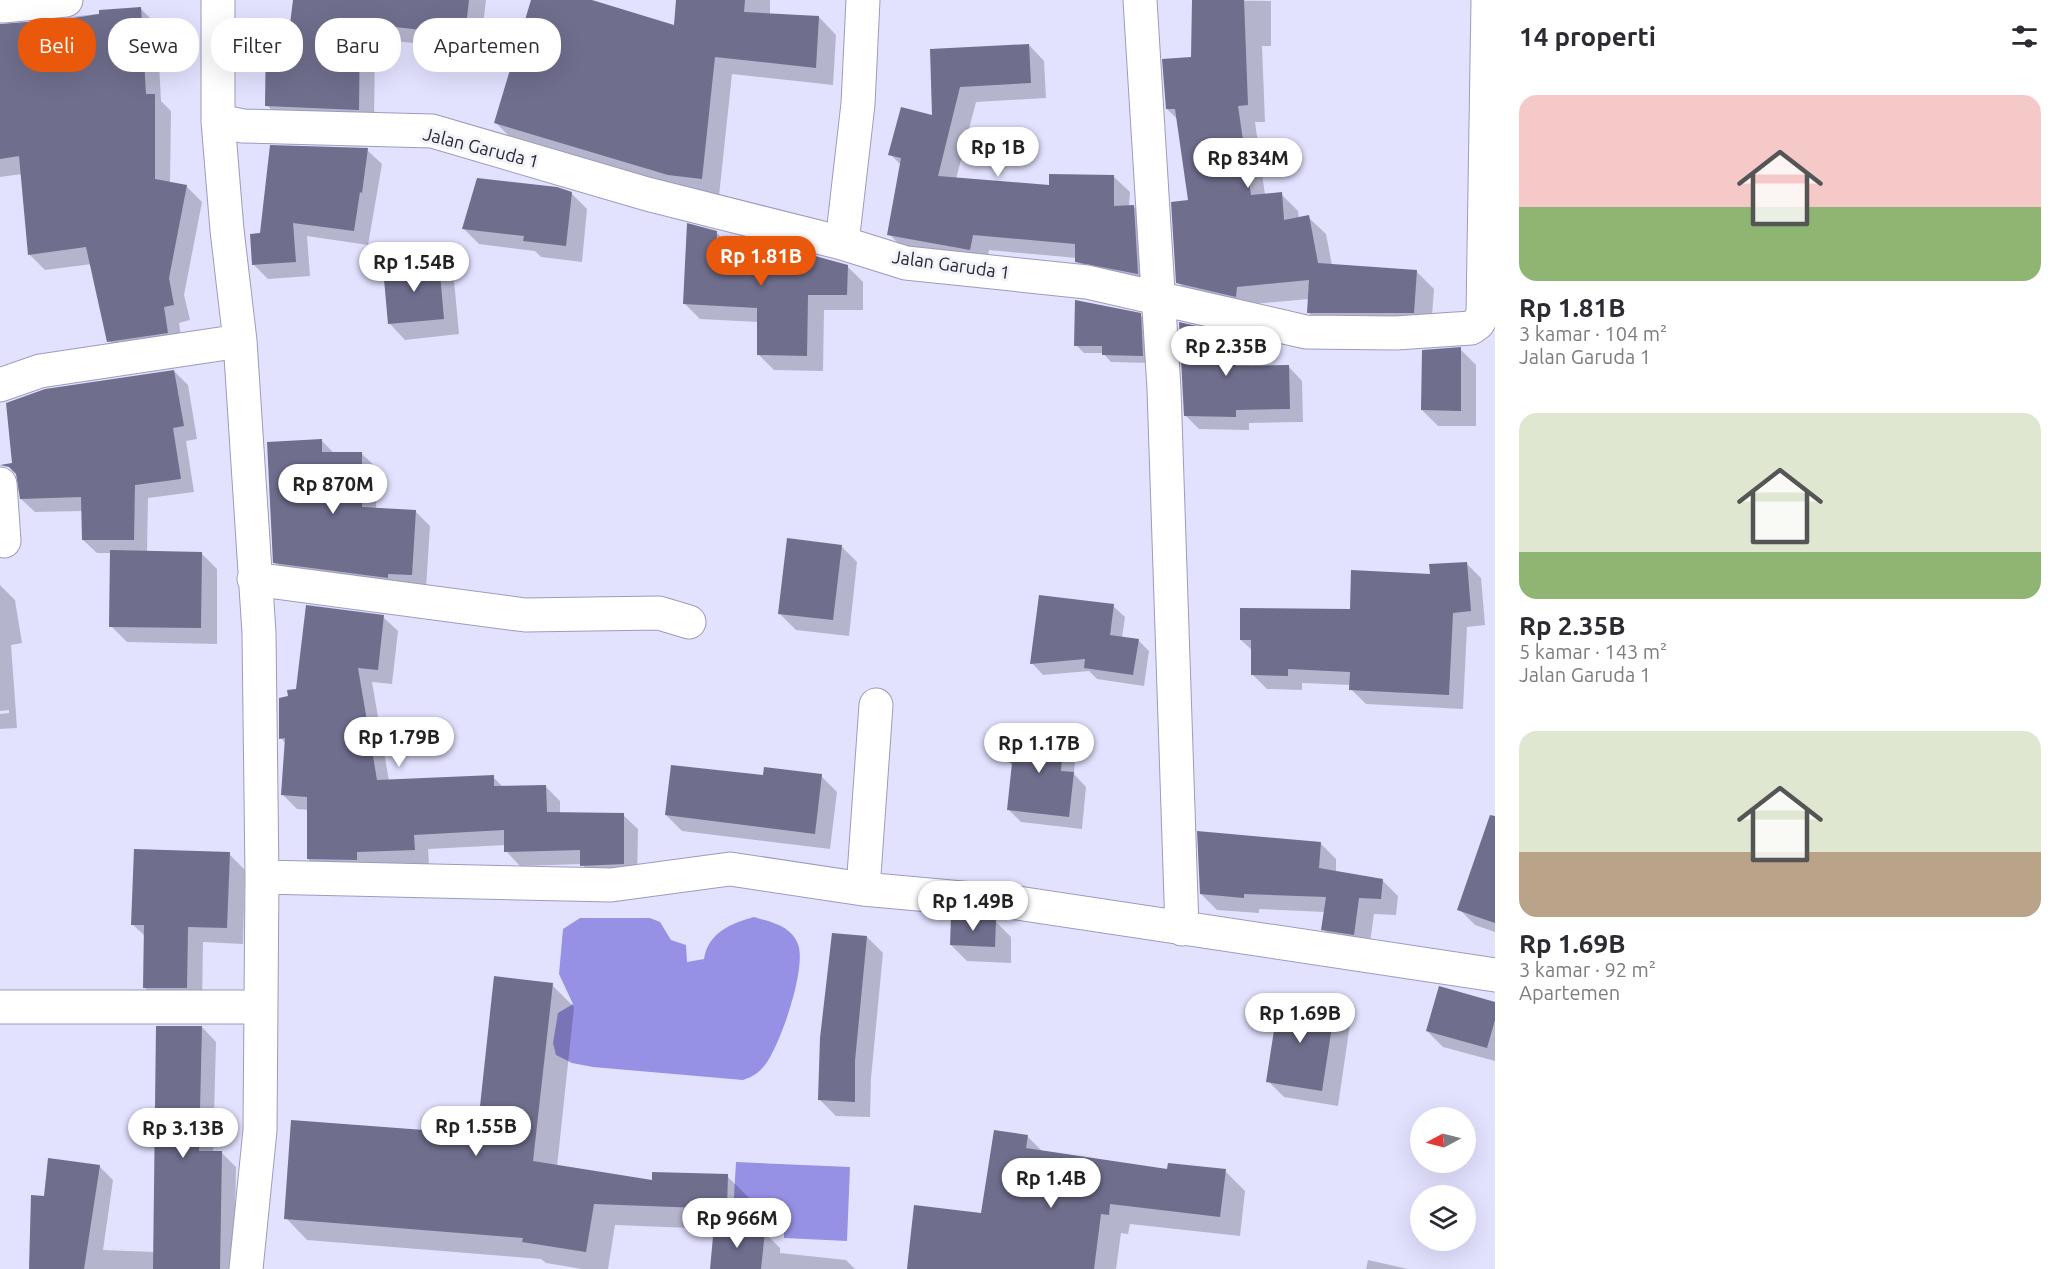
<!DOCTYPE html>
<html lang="id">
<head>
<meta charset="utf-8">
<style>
  body { margin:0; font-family:Ubuntu,sans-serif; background:#f2f2f3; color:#2b2b33; height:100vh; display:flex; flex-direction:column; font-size:22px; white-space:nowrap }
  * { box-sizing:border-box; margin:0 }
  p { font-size:20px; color:#7c7c81 }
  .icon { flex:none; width:33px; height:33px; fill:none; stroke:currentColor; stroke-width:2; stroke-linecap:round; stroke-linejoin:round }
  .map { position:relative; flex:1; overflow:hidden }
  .drawer { display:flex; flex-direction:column; background:#fff; width:570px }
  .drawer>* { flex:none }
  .banner { position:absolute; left:18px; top:18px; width:570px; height:54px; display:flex; gap:12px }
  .needle { width:39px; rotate:263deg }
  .buttons { position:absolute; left:1410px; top:1107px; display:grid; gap:12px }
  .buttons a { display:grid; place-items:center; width:66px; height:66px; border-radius:50%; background:#fff; box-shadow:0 6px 24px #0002; font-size:30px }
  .price { position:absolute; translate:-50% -51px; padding:0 14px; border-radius:21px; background:#fff; color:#222; font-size:20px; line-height:39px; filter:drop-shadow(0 2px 3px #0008) }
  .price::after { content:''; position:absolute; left:50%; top:36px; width:18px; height:14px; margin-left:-9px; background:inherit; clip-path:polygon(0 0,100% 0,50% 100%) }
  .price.selected { background:#ea580c; color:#fff }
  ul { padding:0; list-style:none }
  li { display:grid; align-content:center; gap:12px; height:318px; padding:0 24px }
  li span { display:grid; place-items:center; height:186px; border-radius:18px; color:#555 }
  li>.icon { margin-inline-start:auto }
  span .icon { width:108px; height:108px; fill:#fffc; stroke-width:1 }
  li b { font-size:26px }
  h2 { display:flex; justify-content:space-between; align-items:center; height:72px; padding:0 24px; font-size:26px }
  .pill { padding:0 21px; border-radius:24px; background:#fff; box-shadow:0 6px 24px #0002; font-size:21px; line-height:54px }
  .pill.selected { background:#ea580c; color:#fff }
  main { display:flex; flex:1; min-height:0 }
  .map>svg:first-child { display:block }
  .water { fill:#9791e5 }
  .shadow { fill:#0003 }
  .building { fill:#6f6e8d }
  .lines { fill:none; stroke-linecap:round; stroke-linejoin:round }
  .minor-casing { stroke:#9c9bbc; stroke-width:35 }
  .minor { stroke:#fff; stroke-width:33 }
  .labels { text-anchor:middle; stroke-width:6; stroke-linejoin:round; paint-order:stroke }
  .street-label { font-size:18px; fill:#282734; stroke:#f2f2f9 }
</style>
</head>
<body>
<main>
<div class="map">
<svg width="1495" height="1269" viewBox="0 0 1495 1269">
  <rect width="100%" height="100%" fill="#e2e2ff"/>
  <path class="water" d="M 754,917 C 770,922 789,925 797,942 C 809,963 780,1046 765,1065 C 759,1073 752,1077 743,1080 L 593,1067 L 572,1063 L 556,1055 L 553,1043 L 558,1013 L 573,1004 L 559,974 L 563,929 L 580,918 L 650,918 L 660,922 L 671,940 L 686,945 L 687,962 L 704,959 C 708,933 731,923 754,917 Z
    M 736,1162 L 850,1167 L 847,1241 L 784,1238 L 784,1216 L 733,1213 Z"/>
  <path class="shadow" d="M 294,0 L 486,0 L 480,50 L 375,39 L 374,125 L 282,121 L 267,105 L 290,33 Z
    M 533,0 L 587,0 L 675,27 L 678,0 L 770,0 L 770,15 L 819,17 L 836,35 L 833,85 L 732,74 L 719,196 L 687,192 L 513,140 L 495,122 Z
    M 1193,0 L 1271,1 L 1271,46 L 1262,46 L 1265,122 L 1255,122 L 1265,195 L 1281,194 L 1298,211 L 1299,219 L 1308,217 L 1326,234 L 1332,265 L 1416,271 L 1434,289 L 1431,330 L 1326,330 L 1308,312 L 1309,299 L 1253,304 L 1195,300 L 1178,282 L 1190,202 L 1178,120 L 1167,109 L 1193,59 Z
    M 141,9 L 157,25 L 161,101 L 171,111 L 170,183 L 186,186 L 202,202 L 184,295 L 190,320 L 179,323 L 183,348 L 125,357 L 109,341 L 92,264 L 45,270 L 29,254 L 22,174 L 0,177 L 0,25 Z
    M 1029,45 L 1044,61 L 1046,98 L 976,102 L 956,179 L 1051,187 L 1114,177 L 1130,192 L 1129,207 L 1133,206 L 1149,222 L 1153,289 L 1093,277 L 1077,261 L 1077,258 L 989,250 L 986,265 L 905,250 L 889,234 L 902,166 L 890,154 L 934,117 L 931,50 Z
    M 367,150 L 382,164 L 368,245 L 307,236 L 310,276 L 268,279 L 254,265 L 261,235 Z
    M 571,193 L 587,209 L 582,262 L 541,257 L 535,251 L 479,244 L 463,228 Z
    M 716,232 L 732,248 L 732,252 L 847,266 L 863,282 L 863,310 L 824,310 L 823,371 L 774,370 L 758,354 L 758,322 L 700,319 L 684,303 Z
    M 438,264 L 454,280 L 459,334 L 405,340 L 390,324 Z
    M 1140,315 L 1148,323 L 1150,363 L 1111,362 L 1103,353 L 1084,353 L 1076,345 Z
    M 1236,337 L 1249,350 L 1249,368 L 1289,367 L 1302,381 L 1303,422 L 1249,423 L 1249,430 L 1199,429 L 1185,415 Z
    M 1460,349 L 1476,365 L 1476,426 L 1438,426 L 1422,410 Z
    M 174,371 L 188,385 L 197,439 L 186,441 L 194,492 L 148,498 L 147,552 L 201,553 L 217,569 L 217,644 L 127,642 L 111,626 L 111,553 L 97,553 L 83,540 L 83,511 L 35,512 L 21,499 Z
    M 321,440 L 334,453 L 362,454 L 377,468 L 376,509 L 415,511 L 430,526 L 426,589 L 290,577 L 275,562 Z
    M 841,546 L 857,562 L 849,636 L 796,630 L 780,614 Z
    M 1466,563 L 1481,578 L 1485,625 L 1467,627 L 1463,709 L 1366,704 L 1351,689 L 1351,685 L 1302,683 L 1302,690 L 1267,689 L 1252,674 L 1253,651 L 1241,640 L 1351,610 L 1432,575 Z
    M 0,585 L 15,600 L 22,643 L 11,645 L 17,728 L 0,729 L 0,714 L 9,713 L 9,710 L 0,711 Z
    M 1113,606 L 1125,617 L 1122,638 L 1138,640 L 1149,651 L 1144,686 L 1097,679 L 1089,671 L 1043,675 L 1032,663 Z
    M 383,617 L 398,631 L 392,684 L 372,682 L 389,781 L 493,777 L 503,787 L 546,787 L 560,801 L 560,814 L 623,815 L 638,829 L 637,878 L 596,879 L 582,864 L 520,866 L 506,851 L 506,845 L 428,849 L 429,864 L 371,866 L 323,873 L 308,859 L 309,810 L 297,809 L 283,795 L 286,744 L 281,738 L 289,697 Z
    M 1063,735 L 1076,748 L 1074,774 L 1086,787 L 1082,829 L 1021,822 L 1008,809 L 1013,766 L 1009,762 Z
    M 821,776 L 837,792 L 830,849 L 682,831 L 666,815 L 764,777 Z
    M 1320,843 L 1336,859 L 1336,872 L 1382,880 L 1398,896 L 1396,915 L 1374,914 L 1369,950 L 1339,945 L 1323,929 L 1325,912 L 1259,909 L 1259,913 L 1217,910 L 1201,894 Z
    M 229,854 L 245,870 L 243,944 L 203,942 L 202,1004 L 161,1004 L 145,988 L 146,937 L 132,924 Z
    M 1477,858 L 1495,864 L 1495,932 L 1475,925 L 1459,909 Z
    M 995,921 L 1011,937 L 1011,963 L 967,961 L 951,945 Z
    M 867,937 L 883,953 L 871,1078 L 870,1117 L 836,1116 L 820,1100 Z
    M 552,985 L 574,1007 L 557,1167 L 653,1182 L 727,1176 L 749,1198 L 748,1231 L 764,1232 L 780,1248 L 780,1253 L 846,1260 L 855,1269 L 712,1269 L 715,1229 L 615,1225 L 608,1269 L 582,1269 L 546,1263 L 541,1259 L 307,1240 L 286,1218 L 479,1136 Z
    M 1440,988 L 1495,1003 L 1495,1061 L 1443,1047 L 1427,1031 Z
    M 1334,1009 L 1350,1024 L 1338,1106 L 1284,1097 L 1268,1081 Z
    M 202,1027 L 216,1042 L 213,1153 L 222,1153 L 236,1167 L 234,1269 L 30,1269 L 45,1198 L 99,1166 L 113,1180 L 103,1250 L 154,1252 Z
    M 995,1132 L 1028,1137 L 1043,1152 L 1169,1170 L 1225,1171 L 1245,1191 L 1240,1236 L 1130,1224 L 1128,1234 L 1121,1233 L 1116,1269 L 908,1269 L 982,1215 Z
    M 1368,1260 L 1408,1269 L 1366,1269 Z"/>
  <path class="building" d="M 293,0 L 469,0 L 465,35 L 360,23 L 359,110 L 265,106 L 266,35 L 289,32 Z
    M 531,0 L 592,0 L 674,25 L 676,0 L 745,0 L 744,12 L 819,16 L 816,68 L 715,57 L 702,179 L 668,175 L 494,123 Z
    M 1192,0 L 1244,0 L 1248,105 L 1238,106 L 1251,195 L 1282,192 L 1284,220 L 1309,215 L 1318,263 L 1417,270 L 1414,313 L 1307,313 L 1309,280 L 1237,287 L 1236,297 L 1176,283 L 1171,202 L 1188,200 L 1175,109 L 1166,109 L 1162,59 L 1191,57 Z
    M 141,7 L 146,94 L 155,94 L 155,179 L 187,185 L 169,278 L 174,305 L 164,307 L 168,333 L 107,342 L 86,247 L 28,255 L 19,156 L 0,159 L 0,24 L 68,19 L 99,14 L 99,10 Z
    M 1029,44 L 1031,83 L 960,87 L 938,176 L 1049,185 L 1049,174 L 1114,175 L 1114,206 L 1134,205 L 1138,274 L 1075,262 L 1075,244 L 973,235 L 970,250 L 887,235 L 901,158 L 888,155 L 901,107 L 932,115 L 930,49 Z
    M 270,145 L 368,148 L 362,193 L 360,192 L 354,231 L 293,223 L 296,262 L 252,265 L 250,234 L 260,233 Z
    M 477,178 L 557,187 L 572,192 L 566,246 L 523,241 L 524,236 L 462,229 Z
    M 687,223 L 717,231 L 716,250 L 797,251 L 848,265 L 847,295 L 808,295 L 807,356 L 757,355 L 757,308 L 683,304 Z
    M 439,262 L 444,319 L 388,324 L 383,268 Z
    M 1075,300 L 1141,313 L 1143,356 L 1102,355 L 1102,346 L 1074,346 Z
    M 1179,322 L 1236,335 L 1236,366 L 1289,365 L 1290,409 L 1236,410 L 1236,417 L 1184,416 Z
    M 1461,347 L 1461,411 L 1421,410 L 1422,350 Z
    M 174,370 L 184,426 L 173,428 L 181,479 L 135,485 L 134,540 L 82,540 L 81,497 L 20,499 L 16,474 L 9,467 L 0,465 L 12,463 L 6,403 L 45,389 Z
    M 322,439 L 322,452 L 362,452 L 362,507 L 416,510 L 412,575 L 388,574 L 388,578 L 273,563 L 267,442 Z
    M 787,538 L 842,545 L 833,620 L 778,614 Z
    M 110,550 L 202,552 L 201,628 L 109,627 Z
    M 1467,562 L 1471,611 L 1453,613 L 1449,695 L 1349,690 L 1350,672 L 1288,669 L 1288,676 L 1251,675 L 1251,640 L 1240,640 L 1240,608 L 1350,609 L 1351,570 L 1430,574 L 1429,564 Z
    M 1039,595 L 1114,604 L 1110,635 L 1139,639 L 1133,675 L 1084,668 L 1085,659 L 1030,664 Z
    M 306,605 L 384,615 L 378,670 L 358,668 L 377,780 L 494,775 L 494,786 L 546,785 L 547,812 L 624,813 L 624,864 L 580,866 L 580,850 L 504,852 L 504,830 L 414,835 L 415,850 L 357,852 L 357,860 L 307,859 L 307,797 L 281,795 L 285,738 L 279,739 L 279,698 L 288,696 L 287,690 L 296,689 Z
    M 1010,729 L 1064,734 L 1061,771 L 1074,772 L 1069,817 L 1007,810 L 1012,763 L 1008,762 Z
    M 671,765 L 763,775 L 764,767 L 822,774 L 815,834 L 665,815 Z
    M 1490,815 L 1495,816 L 1495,923 L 1457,910 Z
    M 1197,831 L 1321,842 L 1319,868 L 1383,879 L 1381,899 L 1359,898 L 1354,935 L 1321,930 L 1326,897 L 1244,894 L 1244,898 L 1200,894 Z
    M 134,849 L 230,852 L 227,928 L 188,927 L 187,988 L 143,988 L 144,925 L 131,925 Z
    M 951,916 L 996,920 L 995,947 L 950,945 Z
    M 832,933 L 867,936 L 855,1061 L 855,1102 L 818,1100 L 820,1038 Z
    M 494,976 L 553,983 L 533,1161 L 652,1180 L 652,1172 L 728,1174 L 727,1209 L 594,1204 L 586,1252 L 522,1242 L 523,1238 L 284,1219 L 291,1120 L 477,1134 Z
    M 1439,986 L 1495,1002 L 1495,1020 L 1487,1048 L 1426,1031 Z
    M 1279,998 L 1335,1007 L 1322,1091 L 1266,1082 Z
    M 156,1026 L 202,1026 L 199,1151 L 222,1151 L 220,1269 L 153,1269 Z
    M 994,1130 L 1028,1135 L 1026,1148 L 1167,1169 L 1168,1163 L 1226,1169 L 1220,1217 L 1110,1204 L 1109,1215 L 1101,1214 L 1094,1269 L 907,1269 L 914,1205 L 981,1213 Z
    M 48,1158 L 100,1165 L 84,1269 L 29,1269 L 31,1195 L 44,1196 Z
    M 714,1226 L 765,1231 L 761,1269 L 710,1269 Z"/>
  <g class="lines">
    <defs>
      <path id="minor" d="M 218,0 L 218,121 L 227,230 L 240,341 L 259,633 L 262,877 L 260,1130 L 246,1269
        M 1140,0 L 1164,389 L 1182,929
        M 3,6 L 66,0
        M 218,121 L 243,126 L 432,131 L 647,194 L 842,243 L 906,263 L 1087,282 L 1306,332 L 1396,333 L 1471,328 L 1478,323 L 1483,314 L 1488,0
        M 842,243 L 858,104 L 863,0
        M 0,385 L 40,371 L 240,341
        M 0,484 L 4,541
        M 254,579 L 525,615 L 659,613 L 689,622
        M 262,877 L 611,885 L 730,869 L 863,889 L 1018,903 L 1495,975
        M 863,889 L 876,705
        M 0,1007 L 261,1007"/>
    </defs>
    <use href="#minor" class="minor-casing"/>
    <use href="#minor" class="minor"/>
  </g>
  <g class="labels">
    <g class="street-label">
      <text transform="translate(481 148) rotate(14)" y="6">Jalan Garuda 1</text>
      <text transform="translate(951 265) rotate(8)" y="6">Jalan Garuda 1</text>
    </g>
  </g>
</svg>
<div class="buttons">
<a><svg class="needle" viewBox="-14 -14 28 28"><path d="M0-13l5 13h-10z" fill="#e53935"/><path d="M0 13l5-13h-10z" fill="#7c7c81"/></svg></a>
<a><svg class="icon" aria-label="layers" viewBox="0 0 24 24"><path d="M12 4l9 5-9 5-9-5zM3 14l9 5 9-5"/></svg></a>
</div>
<b class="price" style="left:998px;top:178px">Rp 1B</b>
<b class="price" style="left:1248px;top:189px">Rp 834M</b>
<b class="price selected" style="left:761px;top:287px">Rp 1.81B</b>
<b class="price" style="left:414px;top:293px">Rp 1.54B</b>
<b class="price" style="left:1226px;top:377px">Rp 2.35B</b>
<b class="price" style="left:333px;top:515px">Rp 870M</b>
<b class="price" style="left:399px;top:768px">Rp 1.79B</b>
<b class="price" style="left:1039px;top:774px">Rp 1.17B</b>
<b class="price" style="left:973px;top:932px">Rp 1.49B</b>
<b class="price" style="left:1300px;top:1044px">Rp 1.69B</b>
<b class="price" style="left:476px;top:1157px">Rp 1.55B</b>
<b class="price" style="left:183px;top:1159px">Rp 3.13B</b>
<b class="price" style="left:1051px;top:1209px">Rp 1.4B</b>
<b class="price" style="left:737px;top:1249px">Rp 966M</b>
<div class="banner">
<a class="pill selected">Beli</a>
<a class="pill">Sewa</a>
<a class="pill">Filter</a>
<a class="pill">Baru</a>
<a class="pill">Apartemen</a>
</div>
</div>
<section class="drawer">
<h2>14 properti<svg class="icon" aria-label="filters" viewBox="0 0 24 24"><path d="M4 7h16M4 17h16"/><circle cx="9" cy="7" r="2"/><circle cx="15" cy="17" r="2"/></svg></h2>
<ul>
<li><span style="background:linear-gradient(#f6c9c9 60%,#8fb573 0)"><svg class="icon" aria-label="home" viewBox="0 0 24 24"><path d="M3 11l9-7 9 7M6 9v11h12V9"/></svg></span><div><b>Rp 1.81B</b><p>3 kamar · 104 m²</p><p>Jalan Garuda 1</p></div></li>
<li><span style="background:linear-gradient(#dfe7d0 75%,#8fb573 0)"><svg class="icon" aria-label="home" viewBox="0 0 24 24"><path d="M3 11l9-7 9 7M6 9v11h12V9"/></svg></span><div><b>Rp 2.35B</b><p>5 kamar · 143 m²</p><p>Jalan Garuda 1</p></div></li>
<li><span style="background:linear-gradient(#dfe7d0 65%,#b9a48a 0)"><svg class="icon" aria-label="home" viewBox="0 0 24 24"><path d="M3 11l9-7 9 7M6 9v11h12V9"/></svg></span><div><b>Rp 1.69B</b><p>3 kamar · 92 m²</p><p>Apartemen</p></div></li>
</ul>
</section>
</main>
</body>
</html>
